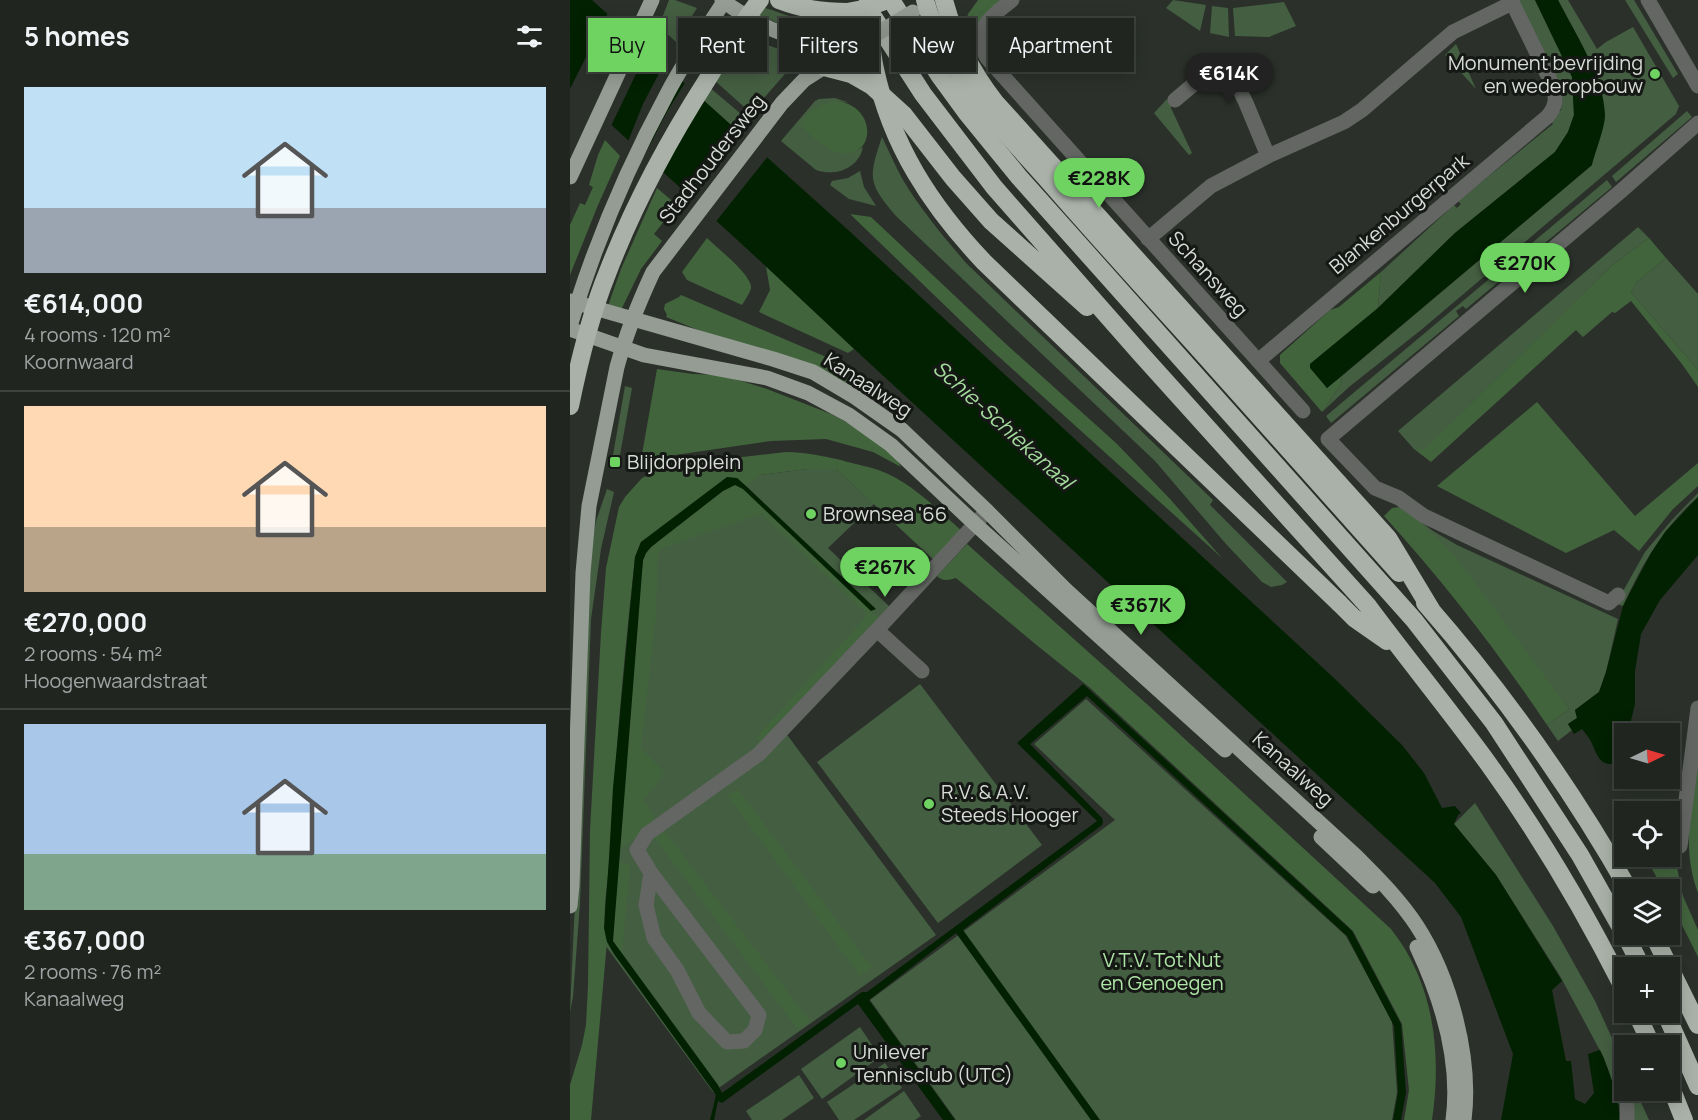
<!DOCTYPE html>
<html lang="en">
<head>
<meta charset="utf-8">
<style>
  body { margin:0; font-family:Manrope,sans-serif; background:#2d312d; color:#f1f3f6; height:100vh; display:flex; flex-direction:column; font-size:22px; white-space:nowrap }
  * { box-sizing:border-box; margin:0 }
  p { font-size:20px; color:#a2a5a5 }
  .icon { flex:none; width:33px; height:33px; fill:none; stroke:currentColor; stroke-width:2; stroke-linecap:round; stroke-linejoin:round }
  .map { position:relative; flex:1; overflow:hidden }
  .side { display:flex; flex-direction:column; background:#202520; width:570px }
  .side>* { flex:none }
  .guide { position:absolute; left:18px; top:18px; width:570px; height:54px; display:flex; gap:12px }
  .needle { width:39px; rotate:85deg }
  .fabs { position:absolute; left:1044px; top:723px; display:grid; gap:12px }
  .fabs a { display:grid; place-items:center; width:66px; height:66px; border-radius:0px; background:#202520; box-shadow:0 3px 15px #0003,0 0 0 2px #3d423e; font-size:30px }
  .price { position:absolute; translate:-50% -51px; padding:0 14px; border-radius:21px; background:#6ed361; color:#111; font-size:20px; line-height:39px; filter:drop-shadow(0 2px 3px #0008) }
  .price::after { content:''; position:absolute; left:50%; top:36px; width:18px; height:14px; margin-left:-9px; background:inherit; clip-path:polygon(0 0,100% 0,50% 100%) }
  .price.on { background:#222; color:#fff }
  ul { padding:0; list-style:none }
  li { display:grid; align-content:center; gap:12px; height:318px; padding:0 24px }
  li+li { border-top:2px solid #3d423e }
  li span { display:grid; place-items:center; height:186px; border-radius:0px; color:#555 }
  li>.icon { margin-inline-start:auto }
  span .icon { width:108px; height:108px; fill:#fffc; stroke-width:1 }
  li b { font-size:26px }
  h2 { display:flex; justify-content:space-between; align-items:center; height:72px; padding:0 24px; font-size:26px }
  .chip { padding:0 21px; border-radius:0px; background:#202520; box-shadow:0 3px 15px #0003,0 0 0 2px #3d423e; font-size:21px; line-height:54px }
  .chip.on { background:#6ed361; color:#111 }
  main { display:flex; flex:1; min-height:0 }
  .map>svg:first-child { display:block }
  .green { fill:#445e41 }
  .forest { fill:#42643d }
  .water { fill:#022100 }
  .pier { fill:#2b312a }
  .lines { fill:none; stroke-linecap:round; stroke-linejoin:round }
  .minor { stroke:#636662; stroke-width:15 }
  .major { stroke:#959c94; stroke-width:15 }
  .highway { stroke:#a9b1a8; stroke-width:18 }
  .major-bridge { stroke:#959c94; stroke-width:15 }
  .highway-bridge { stroke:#a9b1a8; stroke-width:18 }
  .poi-dot { fill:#6ed361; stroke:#151815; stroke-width:2 }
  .labels { text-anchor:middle; stroke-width:6; stroke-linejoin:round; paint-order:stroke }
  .poi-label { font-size:20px; fill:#d8dcd7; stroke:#151815; text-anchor:start }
  .street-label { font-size:20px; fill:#d8dcd7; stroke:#151815 }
  .park-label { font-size:20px; fill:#aee5a6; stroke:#151815 }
  .water-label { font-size:21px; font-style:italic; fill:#a3da9b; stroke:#151815 }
</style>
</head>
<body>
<main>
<section class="side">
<h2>5 homes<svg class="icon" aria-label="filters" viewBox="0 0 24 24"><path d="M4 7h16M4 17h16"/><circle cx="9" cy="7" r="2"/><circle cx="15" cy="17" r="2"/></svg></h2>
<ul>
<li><span style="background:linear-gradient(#bfe0f5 65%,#9aa5b1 0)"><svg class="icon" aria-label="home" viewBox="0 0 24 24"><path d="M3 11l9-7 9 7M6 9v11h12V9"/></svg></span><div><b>€614,000</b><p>4 rooms · 120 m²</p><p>Koornwaard</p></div></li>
<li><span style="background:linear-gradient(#ffd9b3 65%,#b9a48a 0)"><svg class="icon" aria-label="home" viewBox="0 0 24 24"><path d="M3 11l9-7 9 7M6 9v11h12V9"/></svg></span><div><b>€270,000</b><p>2 rooms · 54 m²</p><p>Hoogenwaardstraat</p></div></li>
<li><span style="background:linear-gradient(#a9c7e8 70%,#7fa58c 0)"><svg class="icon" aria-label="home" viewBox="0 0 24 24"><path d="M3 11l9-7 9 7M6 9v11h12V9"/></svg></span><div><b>€367,000</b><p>2 rooms · 76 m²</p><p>Kanaalweg</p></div></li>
</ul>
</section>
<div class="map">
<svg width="1128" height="1120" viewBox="0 0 1128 1120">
  <rect width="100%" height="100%" fill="#2b312a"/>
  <path class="green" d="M 99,0 L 105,0 L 127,8 L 106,42 L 89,26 Z
    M 603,0 L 636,5 L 630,31 L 596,8 Z
    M 948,0 L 965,0 L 1002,77 L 1004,115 L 998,132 L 985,152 L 885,233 L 808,308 L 811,272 L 884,205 L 887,208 L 891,204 L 888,201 L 983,124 L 981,120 L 991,110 L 993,97 Z
    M 988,0 L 998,0 L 1027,49 L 1036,42 L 1063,27 L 1109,106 L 1106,114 L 851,330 L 779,387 L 752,412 L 771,384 L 772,376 L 1022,165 L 1010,41 Z
    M 1055,0 L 1064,0 L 1108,74 L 1103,78 Z
    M 714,2 L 726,26 L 699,37 L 665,36 L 663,8 Z
    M 642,6 L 658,8 L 659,37 L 640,33 Z
    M 195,8 C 215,14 235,23 256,24 C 265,24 275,23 285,22 L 285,27 L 244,30 L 223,30 L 189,15 Z
    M 173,36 L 225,55 L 228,59 L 181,113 L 144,80 Z
    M 886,44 L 906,89 L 875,55 Z
    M 139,87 L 177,119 L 167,131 L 132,99 Z
    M 265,98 L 280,103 L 268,101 L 284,152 L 293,147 C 289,168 266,177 246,170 L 211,141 L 245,101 L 249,99 Z
    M 597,99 L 602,104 L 601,108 L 622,153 L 619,155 L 584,113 Z
    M 1117,111 L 1122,117 L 1046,182 L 1042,176 Z
    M 312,137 C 319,151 325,166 333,180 C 351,210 373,236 396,263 L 643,500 L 640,505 L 717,582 L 712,585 L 701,587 L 692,582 L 656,544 L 585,461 L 326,216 C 298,183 298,178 312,137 Z
    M 290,171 L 294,187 L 306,206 L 279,199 L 260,185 L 262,181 L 278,178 Z
    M 1037,180 L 1042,187 L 896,309 L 893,306 L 886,311 L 889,316 L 761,423 L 756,416 Z
    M 1068,227 L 1079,238 L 1040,267 L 854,451 L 844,449 L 828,431 Z
    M 1096,258 L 1128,294 L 1128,370 L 1061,292 L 1067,282 Z
    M 55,386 L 62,388 L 50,455 L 43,455 Z
    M 237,469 L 266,469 L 304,504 L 258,548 L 322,609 L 212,728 L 366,935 L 143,1092 L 35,945 L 67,578 L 95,528 L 177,474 L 189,475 Z
    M 37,489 L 44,492 L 31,549 L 21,619 L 10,903 L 3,997 L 0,1012 L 21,547 L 26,521 Z
    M 1128,493 L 1128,497 C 1094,526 1071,566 1053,606 L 1047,604 L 1047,602 L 1075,552 L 1101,521 Z
    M 847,519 L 863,531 L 887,545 L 1048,619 L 1036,672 L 1029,692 L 1005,710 L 1007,718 L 998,724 L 1002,730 L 988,741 L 977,725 L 999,709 Z
    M 350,684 L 472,845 L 368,923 L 247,762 Z
    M 516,699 L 776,936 L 822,1021 L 827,1093 L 822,1120 L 386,1120 L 300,1000 L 545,820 L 464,744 Z
    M 905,803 L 983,926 L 1025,1001 L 1054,1064 L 1054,1090 L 1066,1091 L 1079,1120 L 1062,1120 L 1057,1104 L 1049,1105 L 1034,1058 L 990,976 L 926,875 L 884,824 Z
    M 290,1027 L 310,1057 L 252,1099 L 231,1069 Z
    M 315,1063 L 332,1088 L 284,1120 L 269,1120 L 257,1102 Z
    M 229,1075 L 244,1098 L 212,1120 L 182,1120 L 176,1111 Z
    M 334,1091 L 351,1116 L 345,1120 L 294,1120 Z"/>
  <path class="forest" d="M 408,0 L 432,0 L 408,35 L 399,34 L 395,26 L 398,14 Z
    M 268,101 C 314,109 302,172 258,148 C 248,143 238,132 229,124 C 240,110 250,103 268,101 Z
    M 35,140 L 50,156 L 28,205 L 0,275 L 0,225 L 10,203 L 15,205 L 23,187 L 19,185 L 28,155 Z
    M 87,188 L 107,205 L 84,234 L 92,241 L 71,269 L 51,310 L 38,306 L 51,269 Z
    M 280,214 L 301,217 L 437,345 L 546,443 L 600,499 L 652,558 L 418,347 Z
    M 137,238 C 146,247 183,276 181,288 C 180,293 175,300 172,305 L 117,280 L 112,272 Z
    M 1079,238 L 1096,258 L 1067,282 L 1061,292 L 1128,370 L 1128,387 L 1112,364 L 1061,301 L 1045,313 L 1042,312 L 1013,337 L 1006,330 L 861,462 L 844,449 L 854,450 L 1040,267 Z
    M 196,266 L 284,349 L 278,353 L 189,312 L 200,290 Z
    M 811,272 L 808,308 L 740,364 L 757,388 L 772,376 L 771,384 L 752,412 L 710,363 L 710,355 L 760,310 L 769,307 Z
    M 111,295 L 268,362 L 312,410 L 219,367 L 96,317 L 97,315 L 94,309 L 95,304 L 109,297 Z
    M 87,369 L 123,374 L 152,375 L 197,389 L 261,414 L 276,422 L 323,453 L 331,467 L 303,452 L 256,439 L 201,441 L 71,460 Z
    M 967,402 L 1065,516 L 1128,463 L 1128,486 L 1103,509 L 1069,551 L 1044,530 L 996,553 L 867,486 Z
    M 216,452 C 235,452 252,456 271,460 C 284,464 298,466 311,471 C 341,482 369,511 393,532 L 365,561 L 266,469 L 237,469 L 189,475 L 176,486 L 167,478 L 71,542 L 65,557 C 54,657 45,756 40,856 C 38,884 31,914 37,942 L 21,1120 L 0,1120 L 0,1085 L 12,1045 L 16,1025 L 18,985 L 20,830 L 31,633 L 36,568 L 49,507 L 55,497 L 72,478 L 86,471 L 112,464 Z
    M 165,485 L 173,489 L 309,619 L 189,750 L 188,737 L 190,733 L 295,618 L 296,613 L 191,514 L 90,549 L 88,556 L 86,615 L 71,748 L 95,773 L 74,800 L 87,823 L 49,849 L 73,560 L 76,553 L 81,547 L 153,491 Z
    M 829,507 L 835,508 L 885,556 L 999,709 L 977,725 C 928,652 873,581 814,516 L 822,508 Z
    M 397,544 L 579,706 L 821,929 C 864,983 872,1053 862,1120 L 834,1120 L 839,1090 L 832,1024 L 783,931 L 519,687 L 469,647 L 386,578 C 378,580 374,582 367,576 Z
    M 1128,746 L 1128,893 C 1110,846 1123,794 1128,746 Z
    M 168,789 L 302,967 L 290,976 L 158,796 Z
    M 94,830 L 240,1021 L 228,1030 L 84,837 Z
    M 1100,849 L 1103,849 L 1113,896 L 1128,930 L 1128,957 L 1100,901 L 1100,890 L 1093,889 L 1076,858 L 1100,856 Z
    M 48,862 L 59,864 L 60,866 L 52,955 L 43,941 Z"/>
  <path class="water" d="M 0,0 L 22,0 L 277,229 L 764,678 L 832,745 L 854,773 L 872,808 L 885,806 L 891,813 L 888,815 L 884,824 L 926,875 L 992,981 L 982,990 L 996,1061 L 1001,1061 L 1005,1099 L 1015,1104 L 1024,1093 L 1018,1054 L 1030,1050 C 1040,1072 1048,1096 1051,1120 L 931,1120 L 943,1054 L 891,917 L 865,883 L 295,359 L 188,259 L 0,87 Z
    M 965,0 L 988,0 C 1005,34 1034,76 1035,115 C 1035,128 1025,152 1022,165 L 757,388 L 740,368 L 740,364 L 808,308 L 885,233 L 985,152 L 998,132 L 1004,115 L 1002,77 Z
    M 157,477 L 167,478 L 176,486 L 306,609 L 301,611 L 173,489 L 165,485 L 153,491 L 81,547 L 76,553 L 73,560 L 43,941 L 148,1085 L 152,1093 L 292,992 L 297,992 L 527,821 L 447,743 L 513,684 L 782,931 L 831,1024 L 836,1093 L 831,1120 L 823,1120 L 828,1092 L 824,1026 L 777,936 L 517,696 L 460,744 L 532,818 L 533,822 L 532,825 L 393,930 L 530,1120 L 521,1120 L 386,933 L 299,1000 L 385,1120 L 373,1120 L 288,1004 L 152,1103 L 148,1101 L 144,1120 L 140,1120 L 146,1095 L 44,954 L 37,942 L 34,928 L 39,858 L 43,788 L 65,557 L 71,542 Z
    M 1128,497 L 1128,555 L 1090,600 L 1071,634 L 1065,671 L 1065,704 L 1058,733 L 1054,734 L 1054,747 L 1047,763 C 1032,767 1028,758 1023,746 C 1021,740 1016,734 1012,729 L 1004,734 L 998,724 L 1007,718 L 1005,710 L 1029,692 L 1036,672 L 1053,606 L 1081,553 L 1095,532 Z"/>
  <path class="pier" d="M 39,11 L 79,47 L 40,128 L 0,91 L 0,89 Z
    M 95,62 L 112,77 L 72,158 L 57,144 L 73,104 Z
    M 116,81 L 134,96 L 90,174 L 73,158 L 97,112 Z
    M 169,128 L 199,155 L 144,224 L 114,196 Z"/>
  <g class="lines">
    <path class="minor" d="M 442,0 C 429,11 407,24 411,45 C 412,49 415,54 417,58 L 733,411
      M 1078,0 L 1128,86
      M 605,100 L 637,73 L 659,68 L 676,103 L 698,156
      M 578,239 L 641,186 L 698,156 L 774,122 L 792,110 L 883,32 L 942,3
      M 688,361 L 977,117 C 986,107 987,98 983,86 L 941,0
      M 1048,595 L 1039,603 L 854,516 L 829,498 L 805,488 L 758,439 L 1051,191 L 1128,123
      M 352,671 L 307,630 L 417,511
      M 1110,846 L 1128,708
      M 81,873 L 76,905 L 84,938 L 107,970 L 129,1013 L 157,1042 L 174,1041 L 185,1030 L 189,1015 L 81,873 L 67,850 L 77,834 L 189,754 L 307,630
      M 1057,1107 L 1057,1120"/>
    <path class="major" d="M 152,0 C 193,31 233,44 283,48
      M 0,177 L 82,0
      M 0,301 L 203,359 L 243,372 L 285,397 L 332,430 L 417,511 L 496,590 L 786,856 C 808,878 830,900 847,926 C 880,977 902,1058 894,1120
      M 0,329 L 74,355 L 197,378 L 238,393 L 279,415 L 321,445 L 405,524 L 655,750
      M 751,837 L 803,886
      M 0,906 L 2,885 L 13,573 L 19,506 L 47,367 C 56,334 69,302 83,272 L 212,103 L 234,80 L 297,40
      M 847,947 C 872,1000 891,1060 883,1120"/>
    <path class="highway" d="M 209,0 C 233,9 252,12 277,12
      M 321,0 L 369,75 L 396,112 L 449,177 L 844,620 L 924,723 L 1010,855 L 1054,933
      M 374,0 C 384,38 401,71 425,102 L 818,538 L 862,611
      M 304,18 L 353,94 L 424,187 L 570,353 L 798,606 C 838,660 881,712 920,766 C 971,837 1015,912 1054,989
      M 254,67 L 281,74 L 302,86 L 334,115 L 383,178 L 421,221 L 517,307
      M 629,349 L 829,573
      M 769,603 L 784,618 L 817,641
      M 855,603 C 932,691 1001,788 1059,890
      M 1055,934 L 1072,968
      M 1083,934 L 1128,1025
      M 1066,1012 L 1082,1046
      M 1095,1012 L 1128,1086
      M 1100,1085 L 1114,1120"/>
    <path class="major-bridge" d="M 297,40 L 343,12
      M 0,326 C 24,246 57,168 97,94 C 114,61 135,31 155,0"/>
    <path class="highway-bridge" d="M 298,0 C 299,23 300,46 305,69 C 321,145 361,206 414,262 L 769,603
      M 355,0 C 375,74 434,130 483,186 C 531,241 580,295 629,349
      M 277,12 L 293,9 L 317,0
      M 0,406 C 9,362 20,316 37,274 C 63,206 98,141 137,80 C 154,53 170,25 190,0"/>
  </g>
  <g class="poi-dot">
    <circle cx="1085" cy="74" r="6"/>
    <rect x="39" y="456" width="12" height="12" rx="3"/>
    <circle cx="241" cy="514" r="6"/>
    <circle cx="359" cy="804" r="6"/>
    <circle cx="271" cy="1063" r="6"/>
  </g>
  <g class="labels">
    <g class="poi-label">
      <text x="1073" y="70" text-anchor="end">Monument bevrijding<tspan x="1073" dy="23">en wederopbouw</tspan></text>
      <text x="57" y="469">Blijdorpplein</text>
      <text x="253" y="521">Brownsea '66</text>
      <text x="371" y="799">R.V. &amp; A.V.<tspan x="371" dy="23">Steeds Hooger</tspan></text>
      <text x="283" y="1059">Unilever<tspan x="283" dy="23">Tennisclub (UTC)</tspan></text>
    </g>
    <g class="street-label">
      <text transform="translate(142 159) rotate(-52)" y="7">Stadhoudersweg</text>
      <text transform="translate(829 214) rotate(-40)" y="7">Blankenburgerpark</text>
      <text transform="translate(638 274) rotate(48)" y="7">Schansweg</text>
      <text transform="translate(298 385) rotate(33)" y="7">Kanaalweg</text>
      <text transform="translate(723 769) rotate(42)" y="7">Kanaalweg</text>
    </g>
    <g class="park-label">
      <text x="592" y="967">V.T.V. Tot Nut<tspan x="592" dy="23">en Genoegen</tspan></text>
    </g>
    <g class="water-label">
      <text transform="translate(433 425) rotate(42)" y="7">Schie-Schiekanaal</text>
    </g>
  </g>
</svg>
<div class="fabs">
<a><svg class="needle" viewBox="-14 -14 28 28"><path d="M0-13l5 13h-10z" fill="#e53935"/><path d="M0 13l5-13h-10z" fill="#a2a5a5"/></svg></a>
<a><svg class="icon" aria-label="locate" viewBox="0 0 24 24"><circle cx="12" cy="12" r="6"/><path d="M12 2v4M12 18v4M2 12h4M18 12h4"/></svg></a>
<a><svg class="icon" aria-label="layers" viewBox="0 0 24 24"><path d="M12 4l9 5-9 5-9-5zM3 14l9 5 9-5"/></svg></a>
<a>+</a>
<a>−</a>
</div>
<b class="price on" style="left:659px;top:104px">€614K</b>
<b class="price" style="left:529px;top:209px">€228K</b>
<b class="price" style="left:955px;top:294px">€270K</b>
<b class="price" style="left:315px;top:598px">€267K</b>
<b class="price" style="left:571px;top:636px">€367K</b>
<div class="guide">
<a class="chip on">Buy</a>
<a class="chip">Rent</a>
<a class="chip">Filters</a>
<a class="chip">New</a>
<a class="chip">Apartment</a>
</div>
</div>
</main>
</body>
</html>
